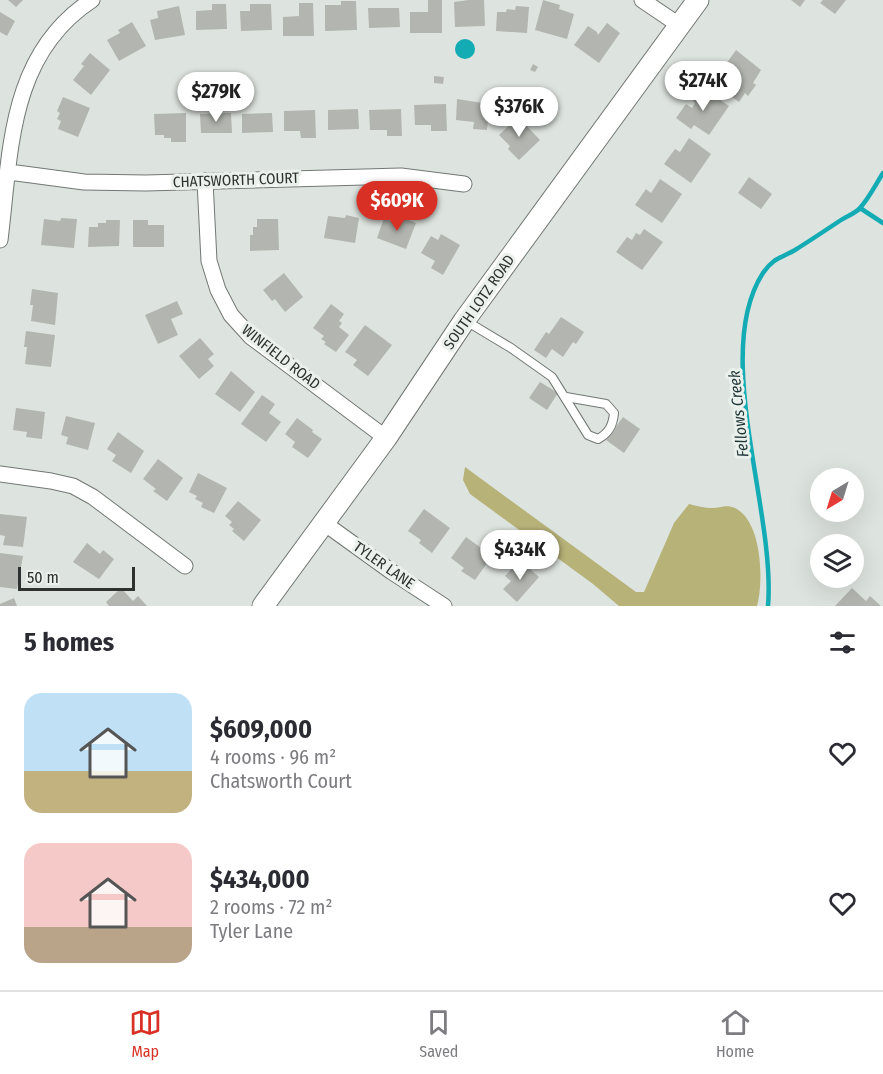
<!DOCTYPE html>
<html lang="en">
<head>
<meta charset="utf-8">
<style>
  body { margin:0; font-family:"Fira Sans Condensed",sans-serif; background:#f2f2f3; color:#2b2b33; height:100vh; display:flex; flex-direction:column; font-size:22px; white-space:nowrap }
  * { box-sizing:border-box; margin:0 }
  p { font-size:20px; color:#7c7c81 }
  .icon { flex:none; width:33px; height:33px; fill:none; stroke:currentColor; stroke-width:2; stroke-linecap:round; stroke-linejoin:round }
  .map { position:relative; height:606px; overflow:hidden }
  .side { display:flex; flex-direction:column; background:#fff; flex:1 }
  .side>* { flex:none }
  .needle { width:39px; rotate:218deg }
  .tools { position:absolute; left:810px; top:468px; display:grid; gap:12px }
  .tools a { display:grid; place-items:center; width:54px; height:54px; border-radius:50%; background:#fff; box-shadow:0 6px 24px #0002; font-size:30px }
  .scale { position:absolute; left:18px; bottom:15px; width:117px; box-sizing:border-box; padding-left:6px; border:3px solid #2e312f; border-top:0; font-size:16px; line-height:21px; white-space:nowrap; color:#2e312f; -webkit-text-stroke:4px #eaf0ec; paint-order:stroke }
  .price { position:absolute; translate:-50% -51px; padding:0 14px; border-radius:21px; background:#fff; color:#222; font-size:20px; line-height:39px; filter:drop-shadow(0 2px 3px #0008) }
  .price::after { content:''; position:absolute; left:50%; top:36px; width:18px; height:14px; margin-left:-9px; background:inherit; clip-path:polygon(0 0,100% 0,50% 100%) }
  .price.selected { background:#d93025; color:#fff }
  ul { padding:0; list-style:none }
  li { display:flex; align-items:center; gap:18px; height:150px; padding:0 24px }
  li span { display:grid; place-items:center; flex:none; width:168px; height:120px; border-radius:18px; color:#555 }
  li>.icon { margin-inline-start:auto }
  span .icon { width:72px; height:72px; fill:#fffc; stroke-width:1 }
  li b { font-size:26px }
  h2 { display:flex; justify-content:space-between; align-items:center; height:72px; padding:0 24px; font-size:26px }
  .tab-bar { display:flex; justify-content:space-around; align-items:center; height:84px; border-top:2px solid #e1e1e2; background:#fff; font-size:16px; color:#7c7c81 }
  .tab-bar a { display:grid; justify-items:center; gap:3px }
  .tab-bar .selected { color:#d93025 }
  .map>svg:first-child { display:block }
  .green { fill:#b7b278 }
  .water { fill:#13abb4 }
  .lines { fill:none; stroke-linecap:round; stroke-linejoin:round }
  .stream { stroke:#13abb4; stroke-width:4.5 }
  .building { fill:#b3b6b0 }
  .lane-casing { stroke:#727874; stroke-width:10 }
  .street-casing { stroke:#727874; stroke-width:17 }
  .secondary-casing { stroke:#727874; stroke-width:23 }
  .lane { stroke:#fff; stroke-width:8 }
  .street { stroke:#fff; stroke-width:15 }
  .secondary { stroke:#fff; stroke-width:21 }
  .labels { text-anchor:middle; stroke-width:6; stroke-linejoin:round; paint-order:stroke }
  .street-label { font-size:15px; fill:#2e312f; stroke:#eaf0ec }
  .water-label { font-size:16px; font-style:italic; fill:#1e3536; stroke:#eaf0ec }
</style>
</head>
<body>
<div class="map">
<svg width="883" height="606" viewBox="0 0 883 606">
  <rect width="100%" height="100%" fill="#dde3de"/>
  <path class="green" d="M 465,467 L 636,592 L 644,592 L 674,523 L 689,504 C 696,506 705,508 712,508 C 721,508 726,504 735,508 C 762,521 764,581 757,606 L 619,606 L 593,584 L 470,494 L 463,480 Z"/>
  <path class="water" d="M455 49a10 10 0 1 1 20 0a10 10 0 1 1-20 0Z"/>
  <g class="lines">
    <path class="stream" d="M 860,208 L 883,223
      M 768,606 C 776,511 711,353 763,273 C 773,258 781,258 795,250 C 811,240 826,230 841,220 C 847,216 856,213 860,208 C 869,198 876,184 883,173"/>
  </g>
  <path class="building" d="M 8,0 L 23,0 L 16,7 Z
    M 428,0 L 442,0 L 442,33 L 410,33 L 410,12 L 428,12 Z
    M 469,0 L 484,0 L 485,26 L 455,27 L 454,2 Z
    M 543,0 L 560,5 L 559,9 L 574,14 L 567,39 L 535,30 Z
    M 791,0 L 805,0 L 800,7 Z
    M 823,0 L 846,0 L 835,14 L 820,3 Z
    M 341,1 L 356,1 L 357,30 L 325,31 L 325,5 L 341,5 Z
    M 299,3 L 313,3 L 314,36 L 283,36 L 283,17 L 299,16 Z
    M 212,4 L 226,4 L 227,29 L 196,30 L 196,11 L 212,10 Z
    M 250,4 L 271,4 L 272,30 L 241,31 L 240,11 L 250,11 Z
    M 179,6 L 185,35 L 155,40 L 150,20 L 158,18 L 157,11 Z
    M 516,6 L 529,7 L 527,33 L 496,31 L 497,12 L 506,12 L 507,9 L 515,10 Z
    M 368,8 L 399,8 L 400,27 L 369,28 Z
    M 0,12 L 15,21 L 7,36 L 0,32 Z
    M 132,22 L 146,46 L 119,61 L 107,40 L 120,33 L 118,30 Z
    M 607,23 L 620,33 L 599,63 L 574,45 L 588,26 L 597,32 L 598,35 Z
    M 736,50 L 761,70 L 753,83 L 756,85 L 748,96 L 745,93 L 739,102 L 718,87 L 725,77 L 729,79 L 730,77 L 728,76 L 733,69 L 726,64 Z
    M 90,53 L 110,70 L 91,95 L 73,80 L 84,66 L 81,64 Z
    M 533,64 L 538,67 L 535,72 L 530,70 Z
    M 434,76 L 444,77 L 443,84 L 434,83 Z
    M 703,88 L 729,106 L 709,135 L 694,125 L 691,129 L 676,118 L 686,104 L 692,108 L 695,103 L 693,101 Z
    M 63,97 L 90,108 L 78,137 L 58,129 L 61,121 L 57,119 L 60,113 L 57,111 Z
    M 457,99 L 489,104 L 487,130 L 473,129 L 474,122 L 456,120 Z
    M 446,104 L 447,131 L 431,131 L 431,125 L 415,125 L 414,105 Z
    M 358,109 L 359,129 L 328,130 L 328,110 Z
    M 401,109 L 402,136 L 387,136 L 387,130 L 370,130 L 369,110 Z
    M 315,110 L 316,138 L 301,138 L 300,131 L 284,131 L 284,111 Z
    M 186,113 L 186,142 L 171,142 L 171,138 L 164,138 L 164,135 L 155,135 L 154,114 Z
    M 231,113 L 232,133 L 201,133 L 200,114 Z
    M 272,113 L 273,132 L 242,133 L 242,114 Z
    M 518,117 L 540,140 L 519,160 L 508,149 L 510,146 L 499,135 Z
    M 689,138 L 711,154 L 691,183 L 664,164 L 675,149 L 680,152 Z
    M 749,177 L 772,194 L 761,209 L 738,193 Z
    M 660,179 L 682,194 L 662,223 L 635,205 L 646,189 L 651,193 Z
    M 346,215 L 359,218 L 355,243 L 324,238 L 328,216 L 345,218 Z
    M 401,217 L 416,223 L 406,249 L 377,238 L 384,218 L 393,222 L 394,218 L 399,220 Z
    M 61,218 L 77,219 L 74,248 L 41,245 L 44,219 L 60,221 Z
    M 257,219 L 278,219 L 279,250 L 250,251 L 250,235 L 253,235 L 253,227 L 257,227 Z
    M 106,220 L 120,220 L 119,246 L 88,247 L 89,227 L 98,227 L 98,223 L 106,223 Z
    M 133,220 L 148,220 L 148,225 L 164,225 L 164,247 L 133,247 Z
    M 644,229 L 663,242 L 642,270 L 616,252 L 627,237 L 632,240 L 636,233 L 640,235 Z
    M 441,234 L 460,245 L 443,275 L 431,268 L 435,261 L 421,253 L 431,236 L 438,240 Z
    M 284,273 L 303,297 L 285,312 L 275,299 L 272,301 L 263,290 Z
    M 32,289 L 58,293 L 55,325 L 31,321 L 33,305 L 30,305 Z
    M 177,301 L 183,314 L 171,319 L 178,335 L 158,344 L 145,315 Z
    M 331,304 L 344,314 L 339,321 L 342,323 L 339,327 L 349,335 L 336,352 L 324,344 L 326,342 L 321,339 L 324,336 L 313,328 Z
    M 561,317 L 584,332 L 576,344 L 573,342 L 563,357 L 552,349 L 546,358 L 534,350 L 546,332 L 549,334 Z
    M 365,325 L 392,345 L 368,376 L 353,365 L 357,360 L 345,352 Z
    M 26,331 L 55,335 L 51,367 L 25,364 L 27,347 L 24,347 Z
    M 200,338 L 214,354 L 208,359 L 214,366 L 199,379 L 179,356 Z
    M 231,371 L 255,392 L 240,412 L 215,394 Z
    M 540,382 L 558,393 L 547,410 L 529,398 Z
    M 262,395 L 275,404 L 269,413 L 281,422 L 266,442 L 241,424 Z
    M 16,408 L 45,412 L 42,439 L 26,437 L 27,432 L 13,430 Z
    M 66,416 L 95,423 L 88,450 L 66,444 L 68,437 L 61,435 Z
    M 623,417 L 640,429 L 624,453 L 606,440 Z
    M 297,418 L 313,430 L 312,432 L 322,439 L 308,458 L 292,447 L 295,442 L 285,434 Z
    M 118,432 L 144,451 L 131,473 L 112,461 L 116,455 L 107,449 Z
    M 158,459 L 183,478 L 167,501 L 153,491 L 156,489 L 143,479 Z
    M 198,473 L 227,488 L 214,513 L 201,507 L 203,503 L 195,499 L 197,496 L 189,492 Z
    M 238,501 L 261,520 L 244,541 L 232,531 L 234,529 L 229,525 L 232,522 L 225,516 Z
    M 424,509 L 450,528 L 432,553 L 419,543 L 421,540 L 408,531 Z
    M 0,514 L 27,517 L 23,547 L 3,545 L 5,536 L 0,535 Z
    M 466,537 L 492,556 L 475,580 L 461,571 L 464,568 L 451,558 Z
    M 87,543 L 100,554 L 103,550 L 114,559 L 99,579 L 73,562 Z
    M 0,553 L 23,556 L 17,589 L 0,587 Z
    M 520,560 L 539,577 L 517,602 L 503,589 L 511,581 L 505,576 Z
    M 121,588 L 133,601 L 138,596 L 147,606 L 109,606 L 106,602 Z
    M 852,588 L 866,601 L 870,596 L 881,606 L 835,606 Z
    M 14,598 L 17,606 L 0,606 L 0,604 Z"/>
  <g class="lines">
    <defs>
      <path id="lane" d="M 466,321 L 511,348 L 552,377 L 588,435 L 598,439 C 609,433 613,425 614,413 L 606,404 L 566,397"/>
      <path id="street" d="M 642,0 L 679,25
        M 9,172 L 84,182 L 146,183 L 401,176 L 464,184
        M 205,181 L 209,261 L 218,290 L 231,315 L 251,337 L 386,438
        M 0,240 C 11,152 8,55 92,0
        M 0,474 L 51,481 L 73,486 L 93,497 L 185,566
        M 324,523 L 392,572 L 444,606"/>
      <path id="secondary" d="M 263,606 L 386,438 L 464,321 L 698,0"/>
    </defs>
    <use href="#lane" class="lane-casing"/>
    <use href="#street" class="street-casing"/>
    <use href="#secondary" class="secondary-casing"/>
    <use href="#lane" class="lane"/>
    <use href="#street" class="street"/>
    <use href="#secondary" class="secondary"/>
  </g>
  <g class="labels">
    <g class="street-label">
      <text transform="translate(236 180) rotate(-2)" y="5">CHATSWORTH COURT</text>
      <text transform="translate(479 302) rotate(-55)" y="5">SOUTH LOTZ ROAD</text>
      <text transform="translate(281 357) rotate(38)" y="5">WINFIELD ROAD</text>
      <text transform="translate(384 565) rotate(35)" y="5">TYLER LANE</text>
    </g>
    <g class="water-label">
      <text transform="translate(738 414) rotate(-96)" y="6">Fellows Creek</text>
    </g>
  </g>
</svg>
<div class="tools">
<a><svg class="needle" viewBox="-14 -14 28 28"><path d="M0-13l5 13h-10z" fill="#e53935"/><path d="M0 13l5-13h-10z" fill="#7c7c81"/></svg></a>
<a><svg class="icon" aria-label="layers" viewBox="0 0 24 24"><path d="M12 4l9 5-9 5-9-5zM3 14l9 5 9-5"/></svg></a>
</div>
<div class="scale">50 m</div>
<b class="price" style="left:703px;top:112px">$274K</b>
<b class="price" style="left:216px;top:123px">$279K</b>
<b class="price" style="left:519px;top:138px">$376K</b>
<b class="price selected" style="left:397px;top:232px">$609K</b>
<b class="price" style="left:520px;top:581px">$434K</b>
</div>
<section class="side">
<h2>5 homes<svg class="icon" aria-label="filters" viewBox="0 0 24 24"><path d="M4 7h16M4 17h16"/><circle cx="9" cy="7" r="2"/><circle cx="15" cy="17" r="2"/></svg></h2>
<ul>
<li><span style="background:linear-gradient(#bfe0f5 65%,#c2b280 0)"><svg class="icon" aria-label="home" viewBox="0 0 24 24"><path d="M3 11l9-7 9 7M6 9v11h12V9"/></svg></span><div><b>$609,000</b><p>4 rooms · 96 m²</p><p>Chatsworth Court</p></div><svg class="icon" aria-label="heart" viewBox="0 0 24 24"><path d="M12 20l-8-8c-3-5 5-10 8-4 3-6 11-1 8 4z"/></svg></li>
<li><span style="background:linear-gradient(#f6c9c9 70%,#b9a48a 0)"><svg class="icon" aria-label="home" viewBox="0 0 24 24"><path d="M3 11l9-7 9 7M6 9v11h12V9"/></svg></span><div><b>$434,000</b><p>2 rooms · 72 m²</p><p>Tyler Lane</p></div><svg class="icon" aria-label="heart" viewBox="0 0 24 24"><path d="M12 20l-8-8c-3-5 5-10 8-4 3-6 11-1 8 4z"/></svg></li>
</ul>
</section>
<nav class="tab-bar">
<a class="selected"><svg class="icon" aria-label="map" viewBox="0 0 24 24"><path d="M3 6l6-2 6 2 6-2v14l-6 2-6-2-6 2zM9 4v14M15 6v14"/></svg>Map</a>
<a><svg class="icon" aria-label="saved" viewBox="0 0 24 24"><path d="M7 4h10v16l-5-4-5 4z"/></svg>Saved</a>
<a><svg class="icon" aria-label="home" viewBox="0 0 24 24"><path d="M3 11l9-7 9 7M6 9v11h12V9"/></svg>Home</a>
</nav>
</body>
</html>
